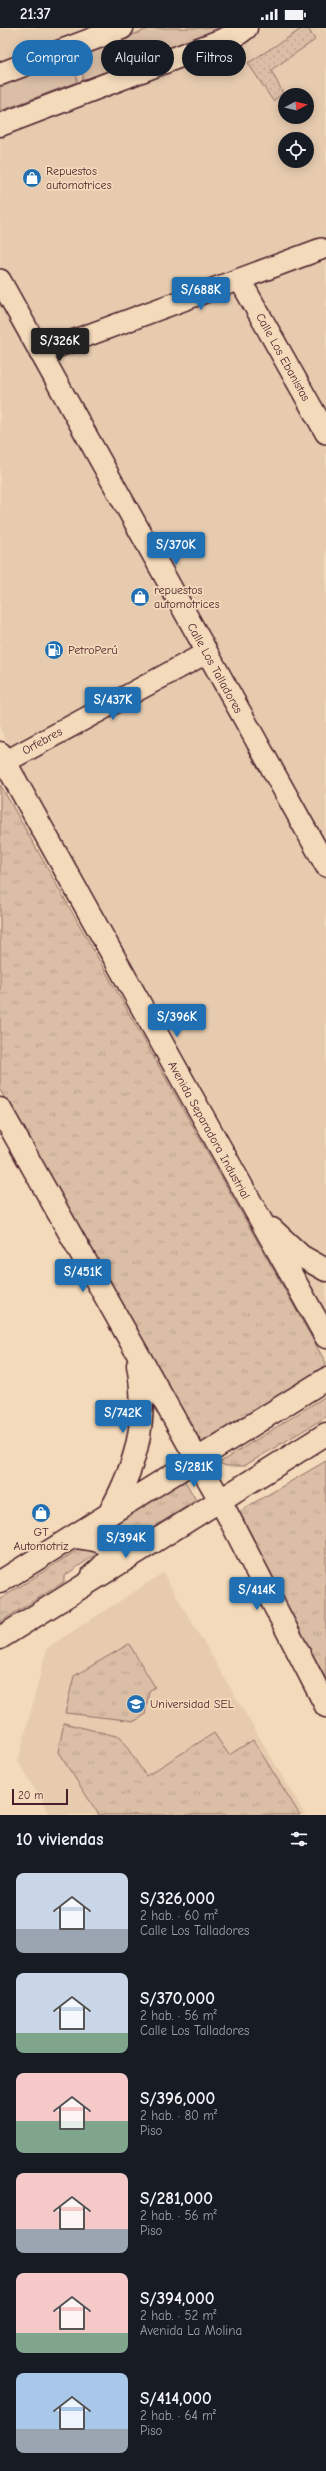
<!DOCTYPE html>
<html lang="es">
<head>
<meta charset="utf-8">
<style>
  body { margin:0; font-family:"Comic Neue",sans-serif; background:#242831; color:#f1f3f6; height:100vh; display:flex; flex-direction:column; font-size:15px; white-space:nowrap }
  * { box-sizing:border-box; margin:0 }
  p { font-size:13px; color:#9ea1a6 }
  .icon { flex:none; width:22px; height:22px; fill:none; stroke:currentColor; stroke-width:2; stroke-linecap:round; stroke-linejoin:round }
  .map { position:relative; height:1787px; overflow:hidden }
  .side { display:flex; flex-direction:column; background:#171b24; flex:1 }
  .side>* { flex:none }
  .top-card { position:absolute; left:12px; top:12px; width:302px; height:36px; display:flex; gap:8px }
  .needle { width:26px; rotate:83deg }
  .controls { position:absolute; left:278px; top:60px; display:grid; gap:8px }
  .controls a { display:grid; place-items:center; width:36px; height:36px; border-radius:50%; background:#171b24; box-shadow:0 2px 10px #0003; font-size:20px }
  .scale { position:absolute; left:12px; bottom:10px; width:56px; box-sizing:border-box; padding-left:4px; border:2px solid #4a1f2b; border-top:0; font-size:11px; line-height:14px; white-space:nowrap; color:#4a1f2b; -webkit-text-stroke:3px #f3daba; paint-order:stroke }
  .price { position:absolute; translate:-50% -34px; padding:0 9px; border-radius:4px; background:#1f6fb2; color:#fff; font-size:13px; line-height:26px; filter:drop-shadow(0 1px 2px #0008) }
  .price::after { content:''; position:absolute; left:50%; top:24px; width:12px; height:9px; margin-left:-6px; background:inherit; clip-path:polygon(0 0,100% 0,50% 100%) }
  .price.active { background:#222; color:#fff }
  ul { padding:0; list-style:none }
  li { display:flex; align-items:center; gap:12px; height:100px; padding:0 16px }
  li span { display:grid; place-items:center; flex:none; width:112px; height:80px; border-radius:8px; color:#555 }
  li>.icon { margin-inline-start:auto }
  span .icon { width:48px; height:48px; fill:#fffc; stroke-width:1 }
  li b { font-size:17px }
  h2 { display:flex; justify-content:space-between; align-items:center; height:48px; padding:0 16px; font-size:17px }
  .chip { padding:0 14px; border-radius:18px; background:#171b24; box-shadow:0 2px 10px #0003; font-size:14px; line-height:36px }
  .chip.active { background:#1f6fb2; color:#fff }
  .status { display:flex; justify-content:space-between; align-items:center; height:28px; padding:0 20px; background:#171b24; direction:ltr }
  .status svg { height:11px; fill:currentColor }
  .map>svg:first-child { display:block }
  .built { fill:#e6cbaf; fill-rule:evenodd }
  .grass { fill:#dabea5; stroke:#926e68 }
  .park { fill:url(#park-tufts); stroke:#926e68 }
  .garden { fill:url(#garden-dots); stroke:#926e68 }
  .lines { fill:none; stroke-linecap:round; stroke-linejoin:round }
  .minor-casing { stroke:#4a1f2b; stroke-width:24 }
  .secondary-casing { stroke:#4a1f2b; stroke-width:25 }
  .minor { stroke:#f3daba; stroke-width:21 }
  .secondary { stroke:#f3daba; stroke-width:22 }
  .labels { text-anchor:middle; stroke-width:3.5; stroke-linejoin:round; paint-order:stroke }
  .poi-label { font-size:12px; fill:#4a1f2b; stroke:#f3daba; text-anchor:start }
  .street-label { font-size:12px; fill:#4a1f2b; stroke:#f3daba }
</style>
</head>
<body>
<div class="status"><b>21:37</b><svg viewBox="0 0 49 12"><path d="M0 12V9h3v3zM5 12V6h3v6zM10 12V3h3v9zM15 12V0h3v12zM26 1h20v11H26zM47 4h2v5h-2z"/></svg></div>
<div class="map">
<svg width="326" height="1787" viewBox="0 0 326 1787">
  <defs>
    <pattern id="park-tufts" width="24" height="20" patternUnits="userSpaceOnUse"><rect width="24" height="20" fill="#dabea5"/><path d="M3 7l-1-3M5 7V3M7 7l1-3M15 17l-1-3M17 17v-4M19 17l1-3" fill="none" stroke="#bda38e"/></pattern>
    <pattern id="garden-dots" width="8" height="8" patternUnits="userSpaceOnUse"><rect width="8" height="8" fill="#dabea5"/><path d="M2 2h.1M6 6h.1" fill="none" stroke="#bda38e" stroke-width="1.8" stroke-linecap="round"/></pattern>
  </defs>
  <rect width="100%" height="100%" fill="#f3daba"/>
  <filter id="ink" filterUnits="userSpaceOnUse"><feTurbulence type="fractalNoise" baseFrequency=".025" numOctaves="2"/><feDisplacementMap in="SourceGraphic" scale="8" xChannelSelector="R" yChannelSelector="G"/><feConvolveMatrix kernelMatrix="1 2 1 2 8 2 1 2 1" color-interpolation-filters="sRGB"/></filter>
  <g filter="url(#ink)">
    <path class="built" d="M 0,0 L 326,0 L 326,1288 L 247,1140 L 0,701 ZM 285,67 L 307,67 L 307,89 L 285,89 ZM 285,111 L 307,111 L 307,133 L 285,133 Z
      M 163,1545 L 305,1787 L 50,1787 L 18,1733 L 47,1620 Z"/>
    <path class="grass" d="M 151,0 L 224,0 L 83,52 L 82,26 Z
      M 76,29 L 77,54 L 0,83 L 0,56 Z"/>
    <path class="park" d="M 0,756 L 326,1335 L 326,1337 L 199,1420 L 0,1062 Z
      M 326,1368 L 326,1389 L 244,1438 L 226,1438 L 219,1435 Z
      M 326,1433 L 326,1651 L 238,1484 Z
      M 185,1453 L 196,1472 L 123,1519 L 118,1509 L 104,1501 Z
      M 79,1521 L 95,1522 L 98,1525 L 64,1548 L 64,1554 L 0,1594 L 0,1571 Z
      M 129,1616 L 155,1659 L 149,1663 L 145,1687 L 135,1693 L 65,1685 L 74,1648 Z
      M 64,1695 L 120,1709 L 146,1748 L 214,1705 L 229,1727 L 253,1712 L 300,1787 L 99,1787 L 58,1724 Z"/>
    <path class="garden" d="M 303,0 L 308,0 L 315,12 L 271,42 L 283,65 L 273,73 L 248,35 Z"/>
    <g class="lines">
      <defs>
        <path id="minor" d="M 0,252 L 326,838
          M 240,252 L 326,405
          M 40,325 L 321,221
          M 5,734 L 206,625"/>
        <path id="secondary" d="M 0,46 L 122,0
          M 0,97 L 238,6 L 246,0
          M 0,725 L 326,1309
          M 0,1081 L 220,1472 L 326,1678
          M 272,1201 L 301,1228 L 326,1242
          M 110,1484 C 137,1435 148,1393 138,1337
          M 74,1509 C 106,1512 127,1519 93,1547
          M 0,1554 L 326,1351
          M 0,1610 L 326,1406"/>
      </defs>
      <use href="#minor" class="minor-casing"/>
      <use href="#secondary" class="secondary-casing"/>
      <use href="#minor" class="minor"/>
      <use href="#secondary" class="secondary"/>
    </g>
  </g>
  <defs>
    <symbol id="shop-disc" viewBox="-11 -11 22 22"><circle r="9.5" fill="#1f6fb2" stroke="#f3daba"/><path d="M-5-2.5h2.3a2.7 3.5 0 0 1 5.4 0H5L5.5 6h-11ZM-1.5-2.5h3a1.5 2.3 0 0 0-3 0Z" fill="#fff"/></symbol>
    <symbol id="fuel-disc" viewBox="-11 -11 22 22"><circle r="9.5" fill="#1f6fb2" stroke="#f3daba"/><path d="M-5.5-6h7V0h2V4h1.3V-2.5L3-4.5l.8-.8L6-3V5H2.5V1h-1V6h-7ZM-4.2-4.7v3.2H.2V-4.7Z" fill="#fff"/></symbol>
    <symbol id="university-disc" viewBox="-11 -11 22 22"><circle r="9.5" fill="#1f6fb2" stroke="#f3daba"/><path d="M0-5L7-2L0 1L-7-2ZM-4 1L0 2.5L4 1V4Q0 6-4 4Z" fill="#fff"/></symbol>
  </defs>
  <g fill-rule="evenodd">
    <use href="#shop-disc" x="21" y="139" width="22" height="22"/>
    <use href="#shop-disc" x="129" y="558" width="22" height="22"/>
    <use href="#fuel-disc" x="43" y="611" width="22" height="22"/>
    <use href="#shop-disc" x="30" y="1474" width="22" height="22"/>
    <use href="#university-disc" x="125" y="1665" width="22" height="22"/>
  </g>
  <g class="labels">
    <g class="poi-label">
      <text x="46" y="147">Repuestos<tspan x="46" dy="14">automotrices</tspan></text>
      <text x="154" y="566">repuestos<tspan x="154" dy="14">automotrices</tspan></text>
      <text x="68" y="626">PetroPerú</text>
      <text x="41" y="1508" text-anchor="middle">GT<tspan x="41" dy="14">Automotriz</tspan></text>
      <text x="150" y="1680">Universidad SEL</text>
    </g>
    <g class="street-label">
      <text transform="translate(283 329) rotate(61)" y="4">Calle Los Ebanistas</text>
      <text transform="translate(215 640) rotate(61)" y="4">Calle Los Talladores</text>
      <text transform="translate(42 713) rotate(-29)" y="4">Orfebres</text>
      <text transform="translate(209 1102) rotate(61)" y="4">Avenida Separadora Industrial</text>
    </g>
  </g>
</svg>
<div class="controls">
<a><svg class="needle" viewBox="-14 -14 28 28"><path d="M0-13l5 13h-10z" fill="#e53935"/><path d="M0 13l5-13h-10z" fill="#9ea1a6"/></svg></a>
<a><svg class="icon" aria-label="locate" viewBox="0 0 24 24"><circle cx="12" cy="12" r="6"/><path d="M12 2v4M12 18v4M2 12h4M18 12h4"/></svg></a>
</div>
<div class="scale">20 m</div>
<b class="price" style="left:201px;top:283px">S/688K</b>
<b class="price active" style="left:60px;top:334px">S/326K</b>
<b class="price" style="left:176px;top:538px">S/370K</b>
<b class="price" style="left:113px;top:693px">S/437K</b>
<b class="price" style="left:177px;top:1010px">S/396K</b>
<b class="price" style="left:83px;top:1265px">S/451K</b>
<b class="price" style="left:123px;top:1406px">S/742K</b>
<b class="price" style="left:194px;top:1460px">S/281K</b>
<b class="price" style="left:126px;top:1531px">S/394K</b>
<b class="price" style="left:257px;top:1583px">S/414K</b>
<div class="top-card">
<a class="chip active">Comprar</a>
<a class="chip">Alquilar</a>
<a class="chip">Filtros</a>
</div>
</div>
<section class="side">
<h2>10 viviendas<svg class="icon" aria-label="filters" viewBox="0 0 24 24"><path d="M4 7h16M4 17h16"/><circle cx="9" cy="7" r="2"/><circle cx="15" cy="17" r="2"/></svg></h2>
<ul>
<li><span style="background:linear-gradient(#c9d6e8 70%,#9aa5b1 0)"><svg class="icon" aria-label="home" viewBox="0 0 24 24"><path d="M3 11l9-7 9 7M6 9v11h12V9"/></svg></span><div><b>S/326,000</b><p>2 hab. · 60 m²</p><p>Calle Los Talladores</p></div></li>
<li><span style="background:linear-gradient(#c9d6e8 75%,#7fa58c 0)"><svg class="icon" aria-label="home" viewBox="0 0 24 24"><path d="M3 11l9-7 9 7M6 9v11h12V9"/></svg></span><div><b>S/370,000</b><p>2 hab. · 56 m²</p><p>Calle Los Talladores</p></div></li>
<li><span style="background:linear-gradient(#f6c9c9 60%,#7fa58c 0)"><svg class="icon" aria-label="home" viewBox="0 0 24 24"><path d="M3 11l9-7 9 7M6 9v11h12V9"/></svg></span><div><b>S/396,000</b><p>2 hab. · 80 m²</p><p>Piso</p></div></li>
<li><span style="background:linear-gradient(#f6c9c9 70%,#9aa5b1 0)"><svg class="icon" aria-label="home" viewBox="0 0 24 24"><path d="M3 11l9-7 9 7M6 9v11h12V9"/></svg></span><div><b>S/281,000</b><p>2 hab. · 56 m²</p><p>Piso</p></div></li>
<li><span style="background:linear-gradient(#f6c9c9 75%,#7fa58c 0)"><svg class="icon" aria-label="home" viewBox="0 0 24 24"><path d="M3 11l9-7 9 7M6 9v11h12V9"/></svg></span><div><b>S/394,000</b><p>2 hab. · 52 m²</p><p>Avenida La Molina</p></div></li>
<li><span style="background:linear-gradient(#a9c7e8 70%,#9aa5b1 0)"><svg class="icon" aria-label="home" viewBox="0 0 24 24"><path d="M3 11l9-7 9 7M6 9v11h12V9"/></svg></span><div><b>S/414,000</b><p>2 hab. · 64 m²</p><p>Piso</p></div></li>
</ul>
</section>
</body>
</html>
